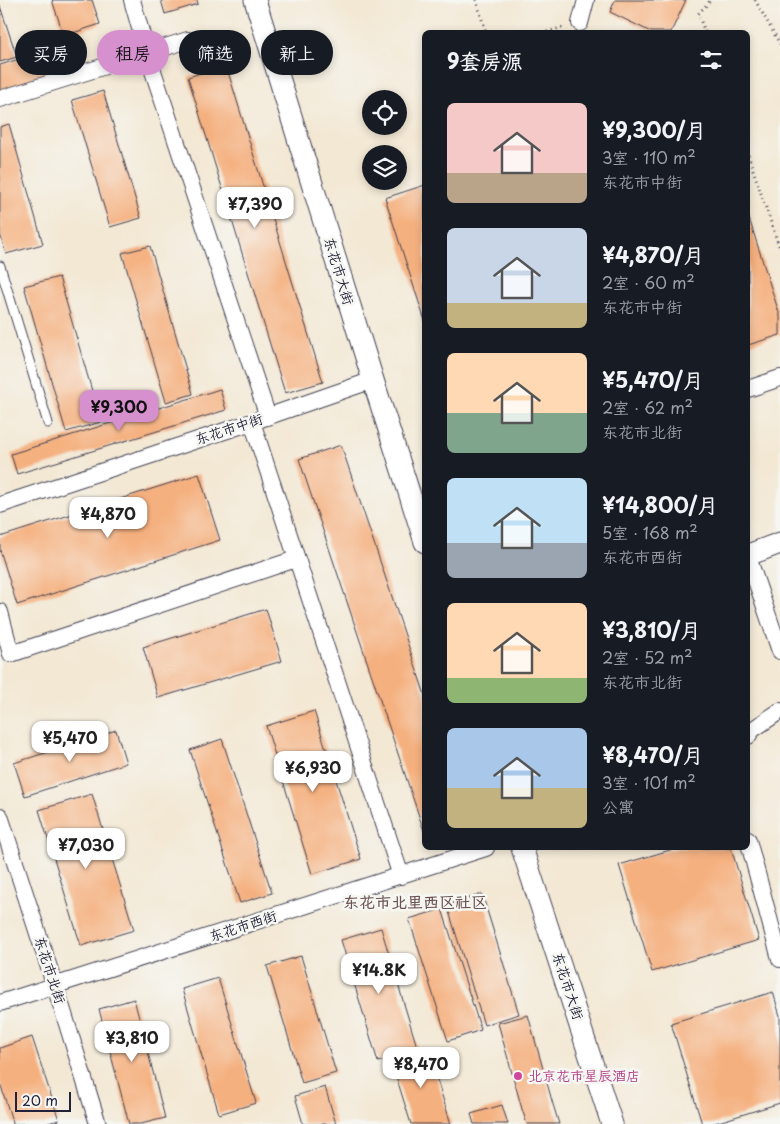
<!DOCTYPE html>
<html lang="zh">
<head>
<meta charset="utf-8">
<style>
  body { margin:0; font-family:"Playpen Sans","LXGW WenKai TC",sans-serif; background:#242831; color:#f1f3f6; height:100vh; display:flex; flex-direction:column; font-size:19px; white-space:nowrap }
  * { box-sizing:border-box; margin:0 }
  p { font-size:16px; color:#9ea1a6 }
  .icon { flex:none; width:28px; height:28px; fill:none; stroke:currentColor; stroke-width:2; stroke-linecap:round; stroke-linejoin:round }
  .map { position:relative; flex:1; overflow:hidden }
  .details { position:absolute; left:422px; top:30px; width:328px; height:820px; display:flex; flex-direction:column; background:#171b24; border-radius:8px; box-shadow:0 2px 8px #0003 }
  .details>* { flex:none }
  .hud { position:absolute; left:15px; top:30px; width:332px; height:45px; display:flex; gap:10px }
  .buttons { position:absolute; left:362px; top:90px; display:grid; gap:10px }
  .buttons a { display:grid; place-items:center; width:45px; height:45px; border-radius:50%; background:#171b24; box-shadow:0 2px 8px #0003; font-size:25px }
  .scale { position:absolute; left:15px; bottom:12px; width:56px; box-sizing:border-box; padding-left:5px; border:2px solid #22223b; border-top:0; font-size:14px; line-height:18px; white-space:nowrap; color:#22223b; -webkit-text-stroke:4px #f6f6f2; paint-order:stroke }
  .price { position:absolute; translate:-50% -42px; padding:0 11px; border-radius:10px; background:#fff; color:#222; font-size:16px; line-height:32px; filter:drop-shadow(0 1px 2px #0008) }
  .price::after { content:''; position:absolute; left:50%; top:30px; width:15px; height:11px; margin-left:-8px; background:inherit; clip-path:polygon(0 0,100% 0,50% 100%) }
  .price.current { background:#d690ce; color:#111 }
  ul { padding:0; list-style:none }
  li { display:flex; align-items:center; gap:15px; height:125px; padding:0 25px }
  li span { display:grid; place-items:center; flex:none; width:140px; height:100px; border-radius:8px; color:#555 }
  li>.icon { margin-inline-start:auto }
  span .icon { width:60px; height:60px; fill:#fffc; stroke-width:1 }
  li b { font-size:21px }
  h2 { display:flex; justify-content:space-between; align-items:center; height:60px; padding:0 25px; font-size:21px }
  .chip { padding:0 18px; border-radius:22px; background:#171b24; box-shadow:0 2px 8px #0003; font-size:18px; line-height:45px }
  .chip.current { background:#d690ce; color:#111 }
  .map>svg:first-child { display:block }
  .building { fill:#f5b07f }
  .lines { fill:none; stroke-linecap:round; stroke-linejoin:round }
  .service-casing { stroke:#414052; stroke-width:11 }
  .minor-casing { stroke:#414052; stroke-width:18 }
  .tertiary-casing { stroke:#414052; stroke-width:23 }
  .path { stroke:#414052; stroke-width:3; stroke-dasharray:1 4; stroke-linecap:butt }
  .service { stroke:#fff; stroke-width:9 }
  .minor { stroke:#fff; stroke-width:16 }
  .tertiary { stroke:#fff; stroke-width:21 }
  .hotel-dot { fill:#d1479c; stroke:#f6f6f2; stroke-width:2 }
  .labels { text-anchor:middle; stroke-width:5; stroke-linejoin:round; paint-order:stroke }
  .street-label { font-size:14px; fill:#22223b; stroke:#f6f6f2 }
  .hotel-label { font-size:14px; fill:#b23c85; stroke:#f6f6f2; text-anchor:start }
  .quarter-label { font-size:16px; font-weight:bold; fill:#6c5453; stroke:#f6f6f2 }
</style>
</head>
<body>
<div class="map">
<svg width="780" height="1124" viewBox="0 0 780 1124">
  <rect width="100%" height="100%" fill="#f6f6f2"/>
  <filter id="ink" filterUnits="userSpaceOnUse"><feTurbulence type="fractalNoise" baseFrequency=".02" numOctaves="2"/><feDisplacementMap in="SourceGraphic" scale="10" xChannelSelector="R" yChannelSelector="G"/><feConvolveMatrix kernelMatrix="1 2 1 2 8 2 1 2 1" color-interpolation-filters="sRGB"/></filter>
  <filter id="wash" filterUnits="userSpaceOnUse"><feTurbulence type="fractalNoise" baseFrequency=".0096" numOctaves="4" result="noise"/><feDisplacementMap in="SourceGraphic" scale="20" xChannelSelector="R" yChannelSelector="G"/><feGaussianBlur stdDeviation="1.12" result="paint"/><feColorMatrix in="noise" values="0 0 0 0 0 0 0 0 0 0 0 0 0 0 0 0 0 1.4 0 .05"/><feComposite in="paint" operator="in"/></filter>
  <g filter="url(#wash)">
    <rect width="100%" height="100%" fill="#f3e8d4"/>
    <g id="blocks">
      <path class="building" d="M 52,0 L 92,0 L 100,24 L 64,36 Z
        M 161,0 L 197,0 L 198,4 L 165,14 Z
        M 615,0 L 686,0 L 671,32 L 651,32 L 610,12 Z
        M 0,6 L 17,57 L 0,62 Z
        M 70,43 L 77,67 L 0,92 L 0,65 Z
        M 226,65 L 323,382 L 285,393 L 188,77 Z
        M 103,91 L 141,218 L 110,227 L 72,100 Z
        M 9,124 L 43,244 L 6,254 L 0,234 L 0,127 Z
        M 425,185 L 425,321 L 385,198 Z
        M 748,215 L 780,316 L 780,335 L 748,345 Z
        M 150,246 L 193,394 L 166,402 L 122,253 Z
        M 59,277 L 101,422 L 66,432 L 24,286 Z
        M 220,389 L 226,410 L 17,474 L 11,454 Z
        M 341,445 L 425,695 L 425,834 L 299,459 Z
        M 199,474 L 220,540 L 17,605 L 0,550 L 0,537 Z
        M 266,609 L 282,661 L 158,698 L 143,647 Z
        M 314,711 L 361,859 L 312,874 L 266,726 Z
        M 116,730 L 126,763 L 25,796 L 14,763 Z
        M 222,739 L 272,893 L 240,903 L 190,750 Z
        M 92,794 L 134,930 L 81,946 L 39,810 Z
        M 677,848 L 731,848 L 759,940 L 652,972 L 619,865 Z
        M 482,894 L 519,1014 L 484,1025 L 447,905 Z
        M 442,909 L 481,1030 L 448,1041 L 409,919 Z
        M 381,928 L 418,1050 L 378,1062 L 341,940 Z
        M 301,956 L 336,1073 L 302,1083 L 267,966 Z
        M 218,978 L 256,1103 L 219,1114 L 182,989 Z
        M 773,992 L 780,1016 L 780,1103 L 712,1124 L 702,1124 L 671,1023 Z
        M 134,999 L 165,1118 L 141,1124 L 129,1124 L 99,1009 Z
        M 528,1015 L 552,1101 L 559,1124 L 527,1124 L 522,1109 L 498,1023 Z
        M 32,1037 L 59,1120 L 45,1124 L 13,1124 L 0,1083 L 0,1048 Z
        M 427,1048 L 451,1124 L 411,1124 L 391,1060 Z
        M 325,1087 L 336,1124 L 303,1124 L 295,1096 Z
        M 502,1105 L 508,1124 L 474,1124 L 471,1114 Z"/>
    </g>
  </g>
  <g filter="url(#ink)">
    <use href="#blocks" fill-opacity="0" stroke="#414052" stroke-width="1"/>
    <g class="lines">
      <defs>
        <path id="service" d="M 0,266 L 48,423"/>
        <path id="minor" d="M 132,0 L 147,53 L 268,417
          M 580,23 L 586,0
          M 0,99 L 188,40
          M 748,389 L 780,378
          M 252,422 L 401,876
          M 0,505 L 252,422 L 373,380
          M 748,557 L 780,651
          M 0,612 L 11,654 L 296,559
          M 748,736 L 752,730 L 780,711
          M 0,816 L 63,1011 L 98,1124
          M 748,840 L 780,959
          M 0,1003 L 486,848"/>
        <path id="tertiary" d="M 255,0 L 373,380 L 425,542
          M 748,555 L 780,543
          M 522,848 L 612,1124"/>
      </defs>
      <use href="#service" class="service-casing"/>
      <use href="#minor" class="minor-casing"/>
      <use href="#tertiary" class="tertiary-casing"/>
      <path class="path" d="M 476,0 L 486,32
        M 755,0 L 780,44
        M 547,32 L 564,27
        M 705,32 L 698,14 L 711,0
        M 748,155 L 780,249"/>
      <use href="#service" class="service"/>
      <use href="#minor" class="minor"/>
      <use href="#tertiary" class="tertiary"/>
    </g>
  </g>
  <circle class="hotel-dot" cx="518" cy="1076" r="5"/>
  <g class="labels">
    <g class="street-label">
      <text transform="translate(339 271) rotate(73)" y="5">东花市大街</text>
      <text transform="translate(229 429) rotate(-18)" y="5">东花市中街</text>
      <text transform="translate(243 926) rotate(-18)" y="5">东花市西街</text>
      <text transform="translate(50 970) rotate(72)" y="5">东花市北街</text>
      <text transform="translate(568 986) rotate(72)" y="5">东花市大街</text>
    </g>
    <g class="hotel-label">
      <text x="528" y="1081">北京花市星辰酒店</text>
    </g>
    <g class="quarter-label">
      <text x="415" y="908">东花市北里西区社区</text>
    </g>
  </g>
</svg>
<div class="buttons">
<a><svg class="icon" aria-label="locate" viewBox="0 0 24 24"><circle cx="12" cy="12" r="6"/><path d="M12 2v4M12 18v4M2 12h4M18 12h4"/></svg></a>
<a><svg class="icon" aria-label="layers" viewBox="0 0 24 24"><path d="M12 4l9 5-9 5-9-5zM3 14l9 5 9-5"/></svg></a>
</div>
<div class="scale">20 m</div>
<b class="price" style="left:255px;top:229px">¥7,390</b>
<b class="price current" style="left:119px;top:432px">¥9,300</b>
<b class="price" style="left:108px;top:539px">¥4,870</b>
<b class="price" style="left:70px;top:763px">¥5,470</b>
<b class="price" style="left:313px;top:793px">¥6,930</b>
<b class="price" style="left:86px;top:870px">¥7,030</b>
<b class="price" style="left:379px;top:995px">¥14.8K</b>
<b class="price" style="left:132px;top:1063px">¥3,810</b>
<b class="price" style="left:421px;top:1089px">¥8,470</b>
<div class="hud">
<a class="chip">买房</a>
<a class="chip current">租房</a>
<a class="chip">筛选</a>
<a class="chip">新上</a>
</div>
<section class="details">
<h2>9套房源<svg class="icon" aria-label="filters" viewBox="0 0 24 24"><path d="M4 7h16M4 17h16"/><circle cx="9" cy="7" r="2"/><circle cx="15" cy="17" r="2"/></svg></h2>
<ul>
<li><span style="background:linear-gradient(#f6c9c9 70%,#b9a48a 0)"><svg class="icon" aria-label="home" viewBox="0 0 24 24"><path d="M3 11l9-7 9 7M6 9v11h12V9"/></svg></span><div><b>¥9,300/月</b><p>3室 · 110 m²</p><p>东花市中街</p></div></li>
<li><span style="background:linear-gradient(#c9d6e8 75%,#c2b280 0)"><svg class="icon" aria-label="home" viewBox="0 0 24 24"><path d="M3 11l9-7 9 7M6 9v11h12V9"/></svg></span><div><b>¥4,870/月</b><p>2室 · 60 m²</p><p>东花市中街</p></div></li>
<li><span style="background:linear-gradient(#ffd9b3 60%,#7fa58c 0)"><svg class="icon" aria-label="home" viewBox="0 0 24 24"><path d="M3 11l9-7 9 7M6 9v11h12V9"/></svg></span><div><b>¥5,470/月</b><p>2室 · 62 m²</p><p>东花市北街</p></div></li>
<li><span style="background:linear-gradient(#bfe0f5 65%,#9aa5b1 0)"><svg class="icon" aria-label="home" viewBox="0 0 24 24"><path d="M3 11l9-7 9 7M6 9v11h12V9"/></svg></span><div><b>¥14,800/月</b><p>5室 · 168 m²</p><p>东花市西街</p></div></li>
<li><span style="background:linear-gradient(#ffd9b3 75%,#8fb573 0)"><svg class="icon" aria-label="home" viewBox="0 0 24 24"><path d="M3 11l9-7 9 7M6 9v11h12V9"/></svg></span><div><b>¥3,810/月</b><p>2室 · 52 m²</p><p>东花市北街</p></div></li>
<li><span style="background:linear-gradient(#a9c7e8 60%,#c2b280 0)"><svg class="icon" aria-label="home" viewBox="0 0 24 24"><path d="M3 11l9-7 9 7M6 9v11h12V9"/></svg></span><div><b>¥8,470/月</b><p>3室 · 101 m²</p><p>公寓</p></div></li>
</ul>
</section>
</div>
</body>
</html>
